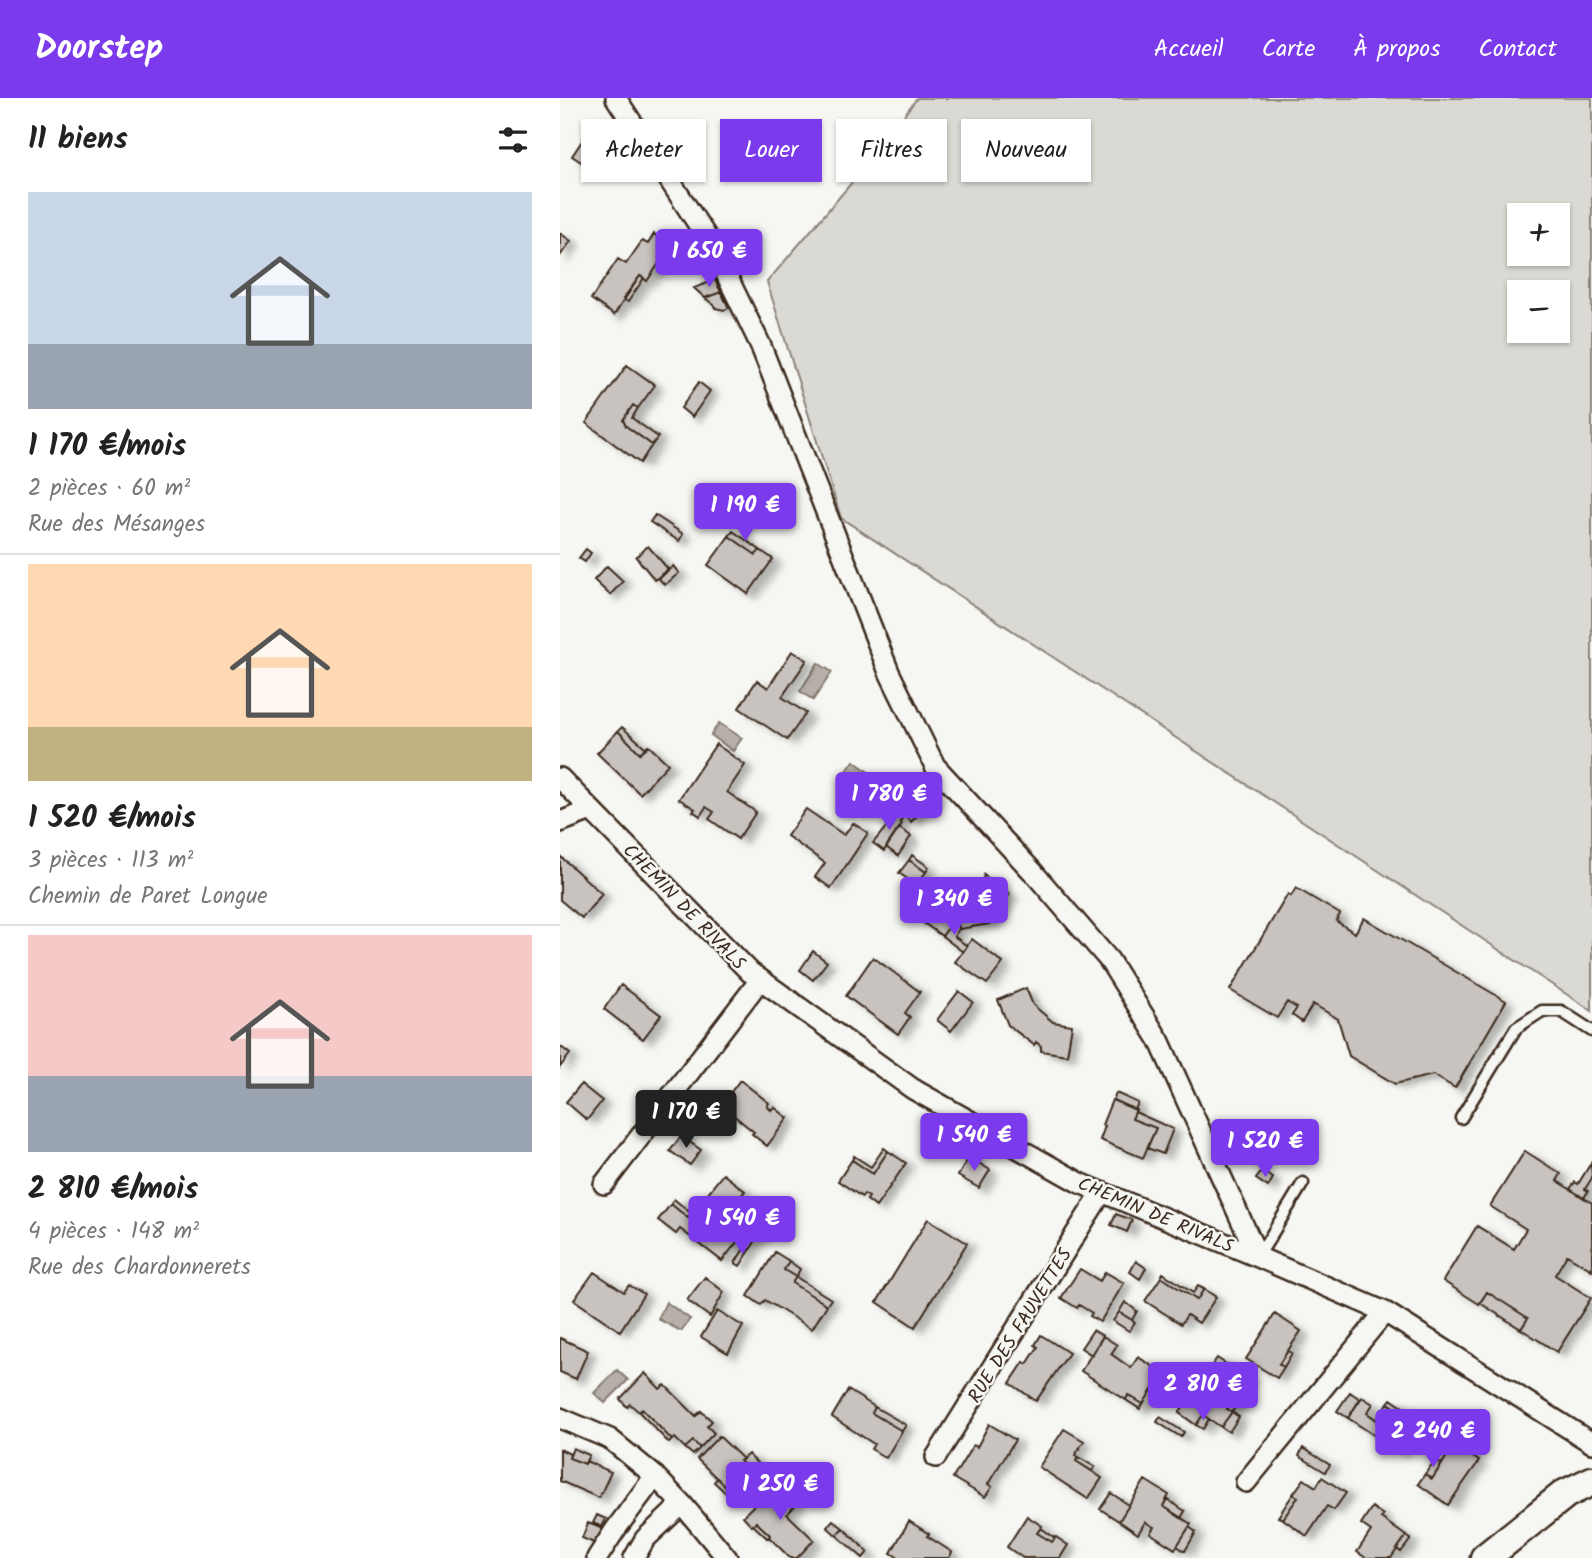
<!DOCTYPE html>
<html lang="fr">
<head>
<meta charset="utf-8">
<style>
  body { margin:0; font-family:Kalam,sans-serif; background:#f6f6f6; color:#222; height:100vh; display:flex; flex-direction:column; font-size:26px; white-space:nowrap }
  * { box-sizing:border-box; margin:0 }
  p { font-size:23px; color:#767676 }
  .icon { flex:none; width:38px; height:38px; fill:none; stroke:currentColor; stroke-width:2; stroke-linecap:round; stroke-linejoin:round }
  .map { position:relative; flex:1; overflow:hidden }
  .drawer { display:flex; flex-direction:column; background:#fff; width:560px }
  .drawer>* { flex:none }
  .guide { position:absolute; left:21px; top:21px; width:665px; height:63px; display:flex; gap:14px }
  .tools { position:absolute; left:947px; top:105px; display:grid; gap:14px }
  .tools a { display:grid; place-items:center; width:63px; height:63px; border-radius:0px; background:#fff; box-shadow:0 2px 5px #0004; font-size:35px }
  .price { position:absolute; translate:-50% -60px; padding:0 16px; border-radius:7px; background:#7c3aed; color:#fff; font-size:23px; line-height:46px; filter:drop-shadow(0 2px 4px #0008) }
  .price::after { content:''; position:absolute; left:50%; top:42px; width:21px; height:16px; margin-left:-10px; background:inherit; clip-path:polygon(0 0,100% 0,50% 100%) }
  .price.selected { background:#222; color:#fff }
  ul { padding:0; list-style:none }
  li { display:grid; align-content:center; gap:14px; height:371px; padding:0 28px }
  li+li { border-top:2px solid #e0e0e0 }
  li span { display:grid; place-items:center; height:217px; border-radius:0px; color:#555 }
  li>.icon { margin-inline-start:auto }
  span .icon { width:126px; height:126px; fill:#fffc; stroke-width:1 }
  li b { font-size:30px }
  h2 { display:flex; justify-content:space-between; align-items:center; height:84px; padding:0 28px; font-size:30px }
  .tag { padding:0 24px; border-radius:0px; background:#fff; box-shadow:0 2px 5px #0004; font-size:24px; line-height:63px }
  .tag.selected { background:#7c3aed; color:#fff }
  header { display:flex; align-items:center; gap:42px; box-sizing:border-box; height:98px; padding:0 35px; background:#7c3aed; color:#fff }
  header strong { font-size:33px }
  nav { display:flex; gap:38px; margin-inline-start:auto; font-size:24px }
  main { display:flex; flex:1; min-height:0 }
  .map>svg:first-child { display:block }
  .green { fill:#dad9d3; stroke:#8a8278; stroke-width:2; fill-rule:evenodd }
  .water { fill:#b6b0a9; stroke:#857a71; stroke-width:2 }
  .building { fill:#c8c3be; stroke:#3b2a1e; stroke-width:2; filter:url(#shadow) }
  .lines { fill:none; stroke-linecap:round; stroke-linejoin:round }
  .lane-casing { stroke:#3b2a1e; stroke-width:15 }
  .street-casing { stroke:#3b2a1e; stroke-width:24 }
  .secondary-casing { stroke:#3b2a1e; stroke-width:33 }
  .lane { stroke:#f6f6f2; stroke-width:10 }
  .street { stroke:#f6f6f2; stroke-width:19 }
  .secondary { stroke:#f6f6f2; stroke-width:28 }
  .labels { text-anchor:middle; stroke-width:5; stroke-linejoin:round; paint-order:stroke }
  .street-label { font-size:19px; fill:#3b2a1e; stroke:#f6f6f2 }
</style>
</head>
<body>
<header>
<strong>Doorstep</strong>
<nav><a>Accueil</a><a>Carte</a><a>À propos</a><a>Contact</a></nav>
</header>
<main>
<section class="drawer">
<h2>11 biens<svg class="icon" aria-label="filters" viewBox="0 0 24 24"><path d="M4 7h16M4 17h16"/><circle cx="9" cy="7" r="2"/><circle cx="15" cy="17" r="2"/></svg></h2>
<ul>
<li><span style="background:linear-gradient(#c9d6e8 70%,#9aa5b1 0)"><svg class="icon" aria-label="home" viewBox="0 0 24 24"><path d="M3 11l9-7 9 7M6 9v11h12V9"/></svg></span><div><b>1 170 €/mois</b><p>2 pièces · 60 m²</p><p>Rue des Mésanges</p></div></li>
<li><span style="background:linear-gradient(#ffd9b3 75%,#c2b280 0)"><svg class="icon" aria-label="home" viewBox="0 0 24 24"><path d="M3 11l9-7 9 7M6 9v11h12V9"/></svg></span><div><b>1 520 €/mois</b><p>3 pièces · 113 m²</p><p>Chemin de Paret Longue</p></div></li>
<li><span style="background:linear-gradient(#f6c9c9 65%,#9aa5b1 0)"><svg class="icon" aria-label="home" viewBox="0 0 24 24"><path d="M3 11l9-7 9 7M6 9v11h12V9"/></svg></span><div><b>2 810 €/mois</b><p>4 pièces · 148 m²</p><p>Rue des Chardonnerets</p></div></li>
</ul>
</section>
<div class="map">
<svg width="1032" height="1460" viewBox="0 0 1032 1460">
  <defs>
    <filter id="shadow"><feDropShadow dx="8" dy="4.5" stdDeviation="3.5" flood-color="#0004"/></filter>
  </defs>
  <rect width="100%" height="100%" fill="#f6f6f2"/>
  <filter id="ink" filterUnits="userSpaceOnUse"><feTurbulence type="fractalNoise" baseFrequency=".0143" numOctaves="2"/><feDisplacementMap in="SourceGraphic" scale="14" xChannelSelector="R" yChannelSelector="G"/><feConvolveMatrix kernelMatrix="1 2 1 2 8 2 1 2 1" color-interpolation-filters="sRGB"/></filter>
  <g filter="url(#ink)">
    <path class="green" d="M 357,0 L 1032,0 L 1032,913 L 281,420 L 207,184 L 305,69 ZM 959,117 L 998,117 L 998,156 L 959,156 ZM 959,194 L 998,194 L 998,233 L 959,233 Z"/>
    <path class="water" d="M 258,565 L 272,574 L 253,602 L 240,593 Z
      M 159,625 L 182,640 L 173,653 L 151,637 Z
      M 294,663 L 328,689 L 311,712 L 304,706 L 302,697 L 281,681 Z
      M 106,1204 L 130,1221 L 121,1233 L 98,1221 Z
      M 57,1272 L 68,1282 L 45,1305 L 34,1295 Z"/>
    <path class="building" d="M 33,27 L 43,33 L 35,44 L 26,37 Z
      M 26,37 L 35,44 L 21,64 L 12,58 Z
      M 0,135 L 11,143 L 0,158 Z
      M 94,136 L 111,148 L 87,183 L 80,178 L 54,217 L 31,201 L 58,161 L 66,166 L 82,143 L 88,146 Z
      M 80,178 L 84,180 L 68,204 L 63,201 Z
      M 155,182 L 161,194 L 145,200 L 134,190 Z
      M 161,194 L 169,210 L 164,212 L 155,210 L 155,208 L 145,200 Z
      M 67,267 L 95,287 L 78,310 L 73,307 L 63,322 L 66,328 L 92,347 L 80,365 L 26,325 Z
      M 139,284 L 150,293 L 132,319 L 121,310 Z
      M 73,307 L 78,310 L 72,320 L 98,339 L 92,347 L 66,328 L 63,322 Z
      M 95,417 L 123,436 L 119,443 L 90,424 Z
      M 173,433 L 200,452 L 196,457 L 169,438 Z
      M 169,438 L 196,457 L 200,452 L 213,461 L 188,496 L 148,467 Z
      M 88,448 L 108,471 L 95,482 L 76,459 Z
      M 26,451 L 31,455 L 25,464 L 19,460 Z
      M 47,468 L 63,483 L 50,497 L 34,482 Z
      M 113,468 L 119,475 L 105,487 L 99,481 Z
      M 232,553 L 247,562 L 222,599 L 246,615 L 227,642 L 179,610 L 197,582 L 208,590 Z
      M 62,629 L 86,650 L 80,655 L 58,633 Z
      M 58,633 L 80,655 L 88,647 L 108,666 L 80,696 L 37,655 Z
      M 156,646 L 185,667 L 167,694 L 196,714 L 178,741 L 149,721 L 154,714 L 146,709 L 140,718 L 133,713 L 135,711 L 119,701 Z
      M 369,693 L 375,699 L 351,724 L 345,717 Z
      M 246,711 L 284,737 L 293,725 L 308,735 L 271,790 L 255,779 L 265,765 L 227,738 Z
      M 339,713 L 345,717 L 340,724 L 342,726 L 324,753 L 313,745 Z
      M 339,730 L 351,738 L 338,758 L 326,749 Z
      M 352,757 L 369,769 L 366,774 L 349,762 Z
      M 0,758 L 42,796 L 22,820 L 0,802 Z
      M 349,762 L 366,774 L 356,787 L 339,775 Z
      M 424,777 L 431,782 L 427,795 L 397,800 L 385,791 L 391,784 L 399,790 L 421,787 Z
      M 431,782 L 450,796 L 429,826 L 399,831 L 398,825 L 391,826 L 382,838 L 351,816 L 368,793 L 379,800 L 385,791 L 397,800 L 427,795 Z
      M 736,790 L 780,816 L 776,823 L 795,835 L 804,820 L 946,903 L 895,990 L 873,977 L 835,986 L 789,958 L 778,921 L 753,906 L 742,924 L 732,917 L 737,910 L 727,904 L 717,920 L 670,892 L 728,796 L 731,798 Z
      M 398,825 L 399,831 L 394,838 L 407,848 L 403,854 L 382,838 L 391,826 Z
      M 412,841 L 443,865 L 427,886 L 395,864 Z
      M 253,853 L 267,864 L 253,882 L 240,872 Z
      M 313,859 L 360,894 L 345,915 L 350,919 L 338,936 L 286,898 Z
      M 61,887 L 101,917 L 83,941 L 44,911 Z
      M 466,890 L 473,907 L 493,924 L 512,927 L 507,957 L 481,953 L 481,948 L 476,944 L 474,947 L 448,927 L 438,902 Z
      M 399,893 L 413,904 L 391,933 L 377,922 Z
      M 0,948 L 10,956 L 0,969 Z
      M 180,982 L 209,1005 L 207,1008 L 211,1012 L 214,1009 L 228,1020 L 207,1048 L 192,1036 L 194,1034 L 161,1007 Z
      M 21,986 L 42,1003 L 27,1022 L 6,1004 Z
      M 556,995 L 578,1005 L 575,1012 L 553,1002 Z
      M 552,1002 L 576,1012 L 572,1021 L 596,1030 L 583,1060 L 540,1042 L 545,1028 L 542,1027 Z
      M 575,1014 L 613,1031 L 603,1056 L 587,1050 L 596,1030 L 572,1021 Z
      M 121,1038 L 141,1052 L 130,1067 L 110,1053 Z
      M 324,1050 L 328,1053 L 313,1076 L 292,1062 L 294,1058 L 311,1069 Z
      M 328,1053 L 346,1065 L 316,1109 L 307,1102 L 309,1099 L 304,1096 L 302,1099 L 278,1083 L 292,1062 L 313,1076 Z
      M 965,1053 L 1001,1076 L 997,1083 L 1032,1105 L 1032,1172 L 1007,1157 L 995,1177 L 1031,1200 L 997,1254 L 961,1231 L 968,1220 L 927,1194 L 919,1206 L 883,1183 L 917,1128 L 954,1151 L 966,1131 L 930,1108 Z
      M 409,1059 L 430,1072 L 419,1090 L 398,1078 Z
      M 1031,1065 L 1032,1080 L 1025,1091 L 1028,1093 L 1024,1100 L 1010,1091 L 1015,1084 L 1018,1086 Z
      M 702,1073 L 713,1080 L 708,1089 L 696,1081 Z
      M 163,1076 L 185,1093 L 164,1119 L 184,1135 L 162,1163 L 120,1131 L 116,1136 L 98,1122 L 111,1106 L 128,1120 Z
      M 114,1101 L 132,1116 L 128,1120 L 111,1106 Z
      M 195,1111 L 210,1120 L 207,1123 L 192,1115 Z
      M 192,1115 L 207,1123 L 190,1152 L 182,1147 L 190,1133 L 184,1128 Z
      M 556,1116 L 572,1122 L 567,1134 L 551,1127 Z
      M 368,1121 L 407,1145 L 355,1229 L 317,1204 Z
      M 185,1149 L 190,1152 L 180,1168 L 175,1165 Z
      M 215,1154 L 229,1163 L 224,1172 L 236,1179 L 232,1185 L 267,1207 L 252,1231 L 205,1202 L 201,1207 L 188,1198 Z
      M 229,1163 L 240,1171 L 236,1179 L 224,1172 Z
      M 576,1163 L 586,1170 L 580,1181 L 570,1174 Z
      M 520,1171 L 540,1183 L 545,1174 L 564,1185 L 540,1224 L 530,1218 L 532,1215 L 519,1207 L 517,1210 L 501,1200 Z
      M 34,1174 L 64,1194 L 69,1187 L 84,1196 L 60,1233 L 14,1202 Z
      M 603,1175 L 633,1195 L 638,1188 L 644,1191 L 637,1202 L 601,1179 Z
      M 145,1179 L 164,1194 L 150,1219 L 127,1202 Z
      M 236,1179 L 271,1201 L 267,1207 L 232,1185 Z
      M 601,1179 L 637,1202 L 644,1191 L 656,1199 L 639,1225 L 627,1217 L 621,1226 L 585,1203 Z
      M 927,1194 L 968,1220 L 961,1231 L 920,1205 Z
      M 565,1204 L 577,1213 L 572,1222 L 559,1214 Z
      M 157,1213 L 183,1228 L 168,1255 L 141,1239 Z
      M 559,1214 L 575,1224 L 569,1233 L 553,1223 Z
      M 715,1216 L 741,1233 L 719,1266 L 724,1269 L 717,1280 L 686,1261 Z
      M 533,1232 L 543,1238 L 532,1257 L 521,1250 Z
      M 481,1237 L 509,1255 L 476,1303 L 450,1285 L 464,1264 L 467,1266 L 478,1249 L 475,1247 Z
      M 543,1238 L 557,1247 L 551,1256 L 571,1270 L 578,1259 L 603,1275 L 583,1306 L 568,1297 L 566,1302 L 521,1273 Z
      M 0,1240 L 28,1253 L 16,1281 L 0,1274 Z
      M 728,1253 L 732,1255 L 724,1269 L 719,1266 Z
      M 657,1260 L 688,1280 L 667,1311 L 672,1314 L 661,1329 L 643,1317 L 636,1327 L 619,1315 L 630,1299 L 637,1303 L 656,1274 L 650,1270 Z
      M 85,1275 L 100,1291 L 105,1287 L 136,1318 L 141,1313 L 152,1323 L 147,1328 L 154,1335 L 140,1350 L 133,1343 L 125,1350 L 115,1340 L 112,1342 L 82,1311 L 79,1314 L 70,1306 L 67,1309 L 60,1301 Z
      M 681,1291 L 686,1294 L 672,1314 L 667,1311 Z
      M 288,1292 L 315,1309 L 312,1315 L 342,1333 L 326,1360 L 311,1351 L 314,1346 L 272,1319 Z
      M 790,1294 L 800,1301 L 788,1320 L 777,1313 Z
      M 568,1297 L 583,1306 L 580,1311 L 566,1302 Z
      M 802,1299 L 813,1306 L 807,1315 L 817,1322 L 828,1305 L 857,1325 L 838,1353 L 788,1320 Z
      M 831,1301 L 850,1314 L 847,1318 L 828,1305 Z
      M 315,1309 L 346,1327 L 342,1333 L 312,1315 Z
      M 82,1311 L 112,1342 L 109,1345 L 79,1314 Z
      M 672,1314 L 679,1319 L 669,1334 L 661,1329 Z
      M 643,1317 L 649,1321 L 643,1331 L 636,1327 Z
      M 600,1319 L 624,1334 L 621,1339 L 597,1324 Z
      M 429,1326 L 455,1342 L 428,1386 L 432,1389 L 425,1399 L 393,1380 L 413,1347 L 417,1349 Z
      M 504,1331 L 524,1343 L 515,1357 L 518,1359 L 516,1363 L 542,1380 L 528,1401 L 479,1369 Z
      M 159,1338 L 183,1361 L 180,1363 L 190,1373 L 171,1394 L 137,1361 Z
      M 133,1343 L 140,1350 L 133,1357 L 125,1350 Z
      M 894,1347 L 919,1363 L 888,1407 L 858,1386 L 865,1376 L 872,1381 Z
      M 13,1350 L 29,1357 L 25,1366 L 9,1360 Z
      M 743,1350 L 770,1367 L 765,1374 L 739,1358 Z
      M 0,1351 L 10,1356 L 9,1360 L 25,1366 L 26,1363 L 51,1374 L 39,1400 L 0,1383 Z
      M 188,1356 L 198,1366 L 190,1373 L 180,1363 Z
      M 518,1359 L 535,1369 L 532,1373 L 516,1363 Z
      M 875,1362 L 882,1366 L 872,1381 L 865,1376 Z
      M 762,1379 L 786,1395 L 774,1412 L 767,1408 L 747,1438 L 723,1421 L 738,1399 L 733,1396 L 744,1381 L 756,1389 Z
      M 157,1380 L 171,1394 L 168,1397 L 154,1384 Z
      M 585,1382 L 609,1397 L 603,1408 L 631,1426 L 615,1451 L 590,1435 L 594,1429 L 585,1424 L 578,1436 L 559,1423 Z
      M 217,1387 L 237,1406 L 227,1416 L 254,1442 L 237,1460 L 230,1460 L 209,1439 L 210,1437 L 196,1424 L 192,1428 L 183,1418 L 206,1395 L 208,1397 Z
      M 551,1395 L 569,1407 L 559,1423 L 540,1411 Z
      M 733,1396 L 738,1399 L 723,1421 L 718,1419 Z
      M 607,1401 L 625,1413 L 621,1420 L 603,1408 Z
      M 812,1409 L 823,1417 L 821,1420 L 846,1438 L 831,1460 L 806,1460 L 797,1454 L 811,1433 L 801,1426 Z
      M 37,1417 L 46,1421 L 42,1429 L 33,1425 Z
      M 467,1418 L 482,1428 L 477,1435 L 492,1444 L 496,1439 L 508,1447 L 500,1460 L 463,1460 L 447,1449 Z
      M 273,1422 L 283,1430 L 276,1437 L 267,1429 Z
      M 349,1423 L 369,1436 L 367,1438 L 392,1454 L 389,1460 L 339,1460 L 331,1455 Z
      M 196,1424 L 210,1437 L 209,1439 L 207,1440 L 193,1427 Z
      M 28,1425 L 43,1431 L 34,1445 L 22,1440 Z
      M 629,1429 L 636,1434 L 625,1453 L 617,1448 Z
      M 283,1430 L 308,1454 L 303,1460 L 276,1437 Z
      M 481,1430 L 495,1440 L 492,1444 L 477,1435 Z
      M 846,1438 L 851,1441 L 841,1454 L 837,1451 Z"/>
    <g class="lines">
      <defs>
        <path id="lane" d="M 901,1020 L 956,930 L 982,913 L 1001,913 L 1032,933
          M 698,1159 L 743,1085"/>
        <path id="street" d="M 56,0 L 153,149 L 200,246 L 329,574 L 375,668 L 473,774 L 549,862 L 599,942 L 698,1159
          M 0,680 L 190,874 L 353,991 L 520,1085 L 698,1159 L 825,1214 L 1032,1345
          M 0,724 L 31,712
          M 44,1086 L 200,882
          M 0,1320 L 50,1341 L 95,1378 L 122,1406 L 167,1460
          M 376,1359 L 542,1094
          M 686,1384 L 825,1214
          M 37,1460 L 55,1432 L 95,1378
          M 74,1460 L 85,1441 L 122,1406"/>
        <path id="secondary" d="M 925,1460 L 1005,1396 L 1032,1383"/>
      </defs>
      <use href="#lane" class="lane-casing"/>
      <use href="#street" class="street-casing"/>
      <use href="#secondary" class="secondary-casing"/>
      <use href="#lane" class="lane"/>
      <use href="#street" class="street"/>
      <use href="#secondary" class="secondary"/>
    </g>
  </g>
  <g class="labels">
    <g class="street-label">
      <text transform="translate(125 808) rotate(46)" y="7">CHEMIN DE RIVALS</text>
      <text transform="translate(596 1116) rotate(23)" y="7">CHEMIN DE RIVALS</text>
      <text transform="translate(459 1227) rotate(-58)" y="7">RUE DES FAUVETTES</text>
    </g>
  </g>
</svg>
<div class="tools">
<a>+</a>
<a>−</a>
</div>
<b class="price" style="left:149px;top:191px">1 650 €</b>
<b class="price" style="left:185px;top:445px">1 190 €</b>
<b class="price" style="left:329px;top:734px">1 780 €</b>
<b class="price" style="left:394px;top:839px">1 340 €</b>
<b class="price selected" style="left:126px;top:1052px">1 170 €</b>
<b class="price" style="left:414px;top:1075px">1 540 €</b>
<b class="price" style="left:705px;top:1081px">1 520 €</b>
<b class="price" style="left:182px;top:1158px">1 540 €</b>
<b class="price" style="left:643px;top:1324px">2 810 €</b>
<b class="price" style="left:873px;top:1371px">2 240 €</b>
<b class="price" style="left:220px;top:1424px">1 250 €</b>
<div class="guide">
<a class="tag">Acheter</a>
<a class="tag selected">Louer</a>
<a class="tag">Filtres</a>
<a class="tag">Nouveau</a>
</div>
</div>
</main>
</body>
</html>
